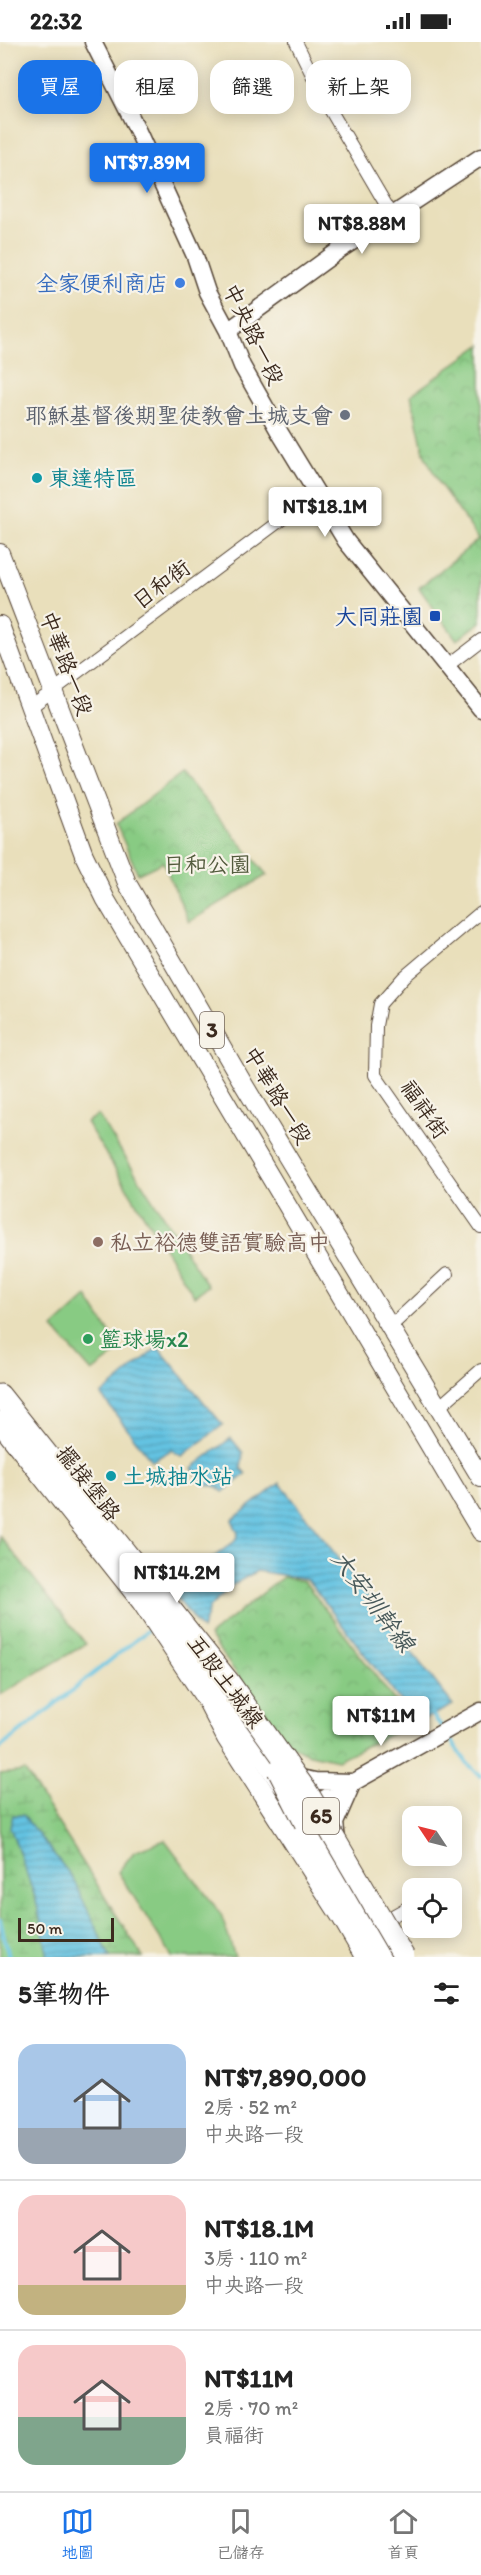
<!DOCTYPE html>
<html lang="zh-TW">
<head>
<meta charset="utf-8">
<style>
  body { margin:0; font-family:Itim,"LXGW WenKai TC",sans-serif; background:#f6f6f6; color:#222; height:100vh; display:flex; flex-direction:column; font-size:22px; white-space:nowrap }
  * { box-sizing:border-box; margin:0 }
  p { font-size:20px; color:#767676 }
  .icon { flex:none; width:33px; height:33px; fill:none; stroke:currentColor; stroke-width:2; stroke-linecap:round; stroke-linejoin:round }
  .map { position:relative; height:1915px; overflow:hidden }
  .drawer { display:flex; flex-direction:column; background:#fff; flex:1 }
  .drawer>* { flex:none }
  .hud { position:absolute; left:18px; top:18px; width:446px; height:54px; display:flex; gap:12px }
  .needle { width:39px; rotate:305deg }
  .buttons { position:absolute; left:402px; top:1764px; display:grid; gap:12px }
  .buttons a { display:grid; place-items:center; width:60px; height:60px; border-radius:12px; background:#fff; box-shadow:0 3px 15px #0003; font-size:30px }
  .scale { position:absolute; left:18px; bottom:15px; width:96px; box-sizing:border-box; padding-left:6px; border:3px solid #3b2a1e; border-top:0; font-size:16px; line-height:21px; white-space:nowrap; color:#3b2a1e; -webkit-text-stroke:4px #f7f3e8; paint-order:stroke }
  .price { position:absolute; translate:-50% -51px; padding:0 14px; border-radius:6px; background:#fff; color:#222; font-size:20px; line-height:39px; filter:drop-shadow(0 2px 3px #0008) }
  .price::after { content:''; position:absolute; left:50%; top:36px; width:18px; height:14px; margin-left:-9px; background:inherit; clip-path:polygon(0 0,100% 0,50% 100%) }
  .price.on { background:#1a73e8; color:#fff }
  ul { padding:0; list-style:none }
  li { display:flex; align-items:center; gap:18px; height:150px; padding:0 18px }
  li+li { border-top:2px solid #e0e0e0 }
  li span { display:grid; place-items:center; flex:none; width:168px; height:120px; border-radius:18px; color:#555 }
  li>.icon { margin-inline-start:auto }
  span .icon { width:72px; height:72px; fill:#fffc; stroke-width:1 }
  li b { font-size:26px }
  h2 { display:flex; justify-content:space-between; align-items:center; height:72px; padding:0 18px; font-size:26px }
  .tag { padding:0 21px; border-radius:18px; background:#fff; box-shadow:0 3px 15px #0003; font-size:21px; line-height:54px }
  .tag.on { background:#1a73e8; color:#fff }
  .status { display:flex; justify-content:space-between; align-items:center; height:42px; padding:0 30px; background:#fff; direction:ltr }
  .status svg { height:16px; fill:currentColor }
  .dock { display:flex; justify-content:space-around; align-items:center; height:84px; border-top:2px solid #e0e0e0; background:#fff; font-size:16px; color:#767676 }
  .dock a { display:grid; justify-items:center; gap:3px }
  .dock .on { color:#1a73e8 }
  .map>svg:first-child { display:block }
  .wetland { fill:url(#wetland-marsh); stroke:#627a50; stroke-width:1.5 }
  .park { fill:url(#park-crowns); stroke:#627a50; stroke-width:1.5 }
  .pitch { fill:#88cb83; stroke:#627a50; stroke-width:1.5 }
  .water { fill:url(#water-rules); stroke:#507680; stroke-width:1.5 }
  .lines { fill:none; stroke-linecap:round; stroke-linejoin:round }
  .stream { stroke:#64c3e2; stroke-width:4 }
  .street-casing { stroke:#554536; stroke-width:14 }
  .secondary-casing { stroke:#554536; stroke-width:19 }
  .primary-casing { stroke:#554536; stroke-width:20 }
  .highway-casing { stroke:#554536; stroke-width:23 }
  .street { stroke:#fff; stroke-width:12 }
  .secondary { stroke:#fff; stroke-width:16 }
  .primary { stroke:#fff; stroke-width:18 }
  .highway { stroke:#fff; stroke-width:21 }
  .highway-bridge-casing { stroke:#554536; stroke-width:23; stroke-linecap:butt }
  .highway-bridge { stroke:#fff; stroke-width:21 }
  .shop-dot { fill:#3f7fe0; stroke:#f7f3e8; stroke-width:2 }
  .worship-dot { fill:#6b7280; stroke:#f7f3e8; stroke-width:2 }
  .culture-dot { fill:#0f9aa8; stroke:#f7f3e8; stroke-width:2 }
  .transit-dot { fill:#1a4fb4; stroke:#f7f3e8; stroke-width:2 }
  .education-dot { fill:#8d6e63; stroke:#f7f3e8; stroke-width:2 }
  .leisure-dot { fill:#2e9e5b; stroke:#f7f3e8; stroke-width:2 }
  .labels { text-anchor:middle; stroke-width:4.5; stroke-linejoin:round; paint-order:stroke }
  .shield { fill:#f7f3e8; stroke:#73665b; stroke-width:1.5 }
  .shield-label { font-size:21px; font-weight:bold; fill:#3b2a1e }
  .shop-label { font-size:22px; fill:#366cbe; stroke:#f7f3e8; text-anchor:end }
  .street-label { font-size:22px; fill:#3b2a1e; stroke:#f7f3e8 }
  .worship-label { font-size:22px; fill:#5b616d; stroke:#f7f3e8; text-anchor:end }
  .culture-label { font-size:22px; fill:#0d838f; stroke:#f7f3e8; text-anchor:start }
  .transit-label { font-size:22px; fill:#164399; stroke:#f7f3e8; text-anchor:end }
  .park-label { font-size:22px; fill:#525a3c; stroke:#f7f3e8 }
  .education-label { font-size:22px; fill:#785e54; stroke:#f7f3e8; text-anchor:start }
  .leisure-label { font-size:22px; fill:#27864d; stroke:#f7f3e8; text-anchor:start }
  .water-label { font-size:24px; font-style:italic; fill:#475859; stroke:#f7f3e8 }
</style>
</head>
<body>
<div class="status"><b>22:32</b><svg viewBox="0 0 49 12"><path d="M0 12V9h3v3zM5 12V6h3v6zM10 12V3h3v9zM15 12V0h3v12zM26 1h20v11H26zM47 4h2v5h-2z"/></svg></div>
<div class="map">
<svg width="481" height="1915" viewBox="0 0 481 1915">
  <defs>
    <pattern id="wetland-marsh" width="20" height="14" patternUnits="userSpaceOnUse" patternTransform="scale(1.5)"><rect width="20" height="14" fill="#88cb83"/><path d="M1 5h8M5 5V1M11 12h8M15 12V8" fill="none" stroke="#76ae71"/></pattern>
    <pattern id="park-crowns" width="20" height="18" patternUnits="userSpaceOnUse" patternTransform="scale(1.5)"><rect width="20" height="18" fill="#88cb83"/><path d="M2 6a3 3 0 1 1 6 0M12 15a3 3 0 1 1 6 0" fill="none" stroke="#76ae71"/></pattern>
    <pattern id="water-rules" width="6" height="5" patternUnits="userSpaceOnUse" patternTransform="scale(1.5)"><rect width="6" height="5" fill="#64c3e2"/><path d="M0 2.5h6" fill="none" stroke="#549fb7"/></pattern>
  </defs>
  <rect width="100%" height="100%" fill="#f7f3e8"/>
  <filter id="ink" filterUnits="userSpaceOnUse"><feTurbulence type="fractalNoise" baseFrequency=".0167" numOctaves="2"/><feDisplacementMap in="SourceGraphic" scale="12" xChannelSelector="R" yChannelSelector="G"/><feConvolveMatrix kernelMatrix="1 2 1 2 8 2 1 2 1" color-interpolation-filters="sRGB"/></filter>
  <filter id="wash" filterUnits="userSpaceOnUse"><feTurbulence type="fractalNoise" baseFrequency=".008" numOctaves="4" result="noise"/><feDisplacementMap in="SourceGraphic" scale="24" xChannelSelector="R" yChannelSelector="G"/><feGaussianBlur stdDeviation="1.35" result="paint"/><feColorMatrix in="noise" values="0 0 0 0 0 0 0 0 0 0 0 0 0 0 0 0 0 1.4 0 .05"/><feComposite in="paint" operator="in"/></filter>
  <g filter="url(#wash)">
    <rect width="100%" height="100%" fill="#e9dfbb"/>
    <path class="wetland" d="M 25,1729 L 143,1915 L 0,1915 L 0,1732 Z"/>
    <path class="park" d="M 481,303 L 481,580 L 457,598 L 419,546 L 479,497 L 439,441 L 424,412 L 411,353 Z
      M 182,731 L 267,833 L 189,880 L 163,820 L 138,832 L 116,782 Z
      M 0,1494 L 86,1602 L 0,1653 Z
      M 283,1535 L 304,1539 L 412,1682 L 337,1718 L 306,1711 L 288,1702 L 209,1594 Z"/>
    <path class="pitch" d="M 98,1073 L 208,1244 L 194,1254 L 86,1080 Z
      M 87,1255 L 121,1308 L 92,1330 L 53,1286 Z
      M 165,1798 L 221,1872 L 235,1915 L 172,1915 L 118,1830 L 134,1810 Z"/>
    <path class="water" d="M 158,1305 L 223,1383 L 182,1414 L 171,1408 L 152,1419 L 101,1353 Z
      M 231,1396 L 243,1411 L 241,1426 L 246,1432 L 223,1450 L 218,1445 L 203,1441 L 192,1426 Z
      M 280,1441 L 453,1663 L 417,1681 L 307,1537 L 257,1529 L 234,1542 L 209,1566 L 202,1588 L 170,1548 L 235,1499 L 238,1491 L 232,1478 Z
      M 13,1773 L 23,1773 L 72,1835 L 110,1915 L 48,1915 L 36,1858 L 10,1785 Z"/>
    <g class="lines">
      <path class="stream" d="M 430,1670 L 442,1685
        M 448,1694 L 467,1721 L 481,1734
        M 0,1706 L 152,1585
        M 0,1878 L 9,1915"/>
    </g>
  </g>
  <g filter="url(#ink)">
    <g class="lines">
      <defs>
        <path id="street" d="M 296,0 L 324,57 L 392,173
          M 447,624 L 481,598
          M 31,665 L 317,451
          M 481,870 L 404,935 L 380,962 L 376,984 L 375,1033 L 481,1185
          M 390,1285 L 447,1232
          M 438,1366 L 481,1328
          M 380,1881 L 405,1867"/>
        <path id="secondary" d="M 93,0 L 135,83 L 195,214 L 207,250 L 228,289 L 242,324 L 280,391 L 346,499 L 481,667
          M 228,289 L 338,209 L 481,115
          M 164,1573 L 280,1743
          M 291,1734 L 315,1739 L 353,1740 L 335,1781 L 337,1798
          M 304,1768 L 481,1669"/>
        <path id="primary" d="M 0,511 L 127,841 L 244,1043 L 481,1436
          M 0,583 L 84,813 L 106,858 L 481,1490"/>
        <path id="highway" d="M 0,1353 L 229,1640
          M 0,1380 L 142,1559 L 209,1660 L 227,1695 L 342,1874 L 366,1915
          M 295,1769 L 305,1781 L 382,1915"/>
      </defs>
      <use href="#street" class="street-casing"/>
      <use href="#secondary" class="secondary-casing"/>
      <use href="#primary" class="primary-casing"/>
      <use href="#highway" class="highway-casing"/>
      <use href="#street" class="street"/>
      <use href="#secondary" class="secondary"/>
      <use href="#primary" class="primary"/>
      <use href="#highway" class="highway"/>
      <defs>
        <path id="highway-bridge" d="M 229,1640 L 308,1751 L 404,1915
          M 278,1728 L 305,1781"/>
      </defs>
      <use href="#highway-bridge" class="highway-bridge-casing"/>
      <use href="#highway-bridge" class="highway-bridge"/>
    </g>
  </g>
  <circle class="shop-dot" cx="180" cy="241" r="6"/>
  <circle class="worship-dot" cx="345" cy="373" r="6"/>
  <g class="culture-dot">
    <circle cx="37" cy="436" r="6"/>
    <circle cx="111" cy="1434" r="6"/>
  </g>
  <rect class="transit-dot" x="429" y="568" width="12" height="12" rx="3"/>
  <circle class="education-dot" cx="98" cy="1200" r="6"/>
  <circle class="leisure-dot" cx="88" cy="1297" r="6"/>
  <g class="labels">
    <g class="shield">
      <rect x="200" y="970" width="24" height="36" rx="4.5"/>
      <rect x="303" y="1756" width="36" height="36" rx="4.5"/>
    </g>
    <g class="shield-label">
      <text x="212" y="995">3</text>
      <text x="321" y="1781">65</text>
    </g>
    <g class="shop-label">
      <text x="168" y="249">全家便利商店</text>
    </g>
    <g class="street-label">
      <text transform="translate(254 292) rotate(64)" y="8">中央路一段</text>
      <text transform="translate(161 542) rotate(-37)" y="8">日和街</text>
      <text transform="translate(67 621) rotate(69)" y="8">中華路一段</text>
      <text transform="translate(278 1053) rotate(59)" y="8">中華路一段</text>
      <text transform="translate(425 1067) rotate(55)" y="8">福祥街</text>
      <text transform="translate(89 1441) rotate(52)" y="8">擺接堡路</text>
      <text transform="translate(226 1639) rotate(53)" y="8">五股土城線</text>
    </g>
    <g class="worship-label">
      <text x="333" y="381">耶穌基督後期聖徒教會土城支會</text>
    </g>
    <g class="culture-label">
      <text x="49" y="444">東達特區</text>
      <text x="123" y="1442">土城抽水站</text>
    </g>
    <g class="transit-label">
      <text x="423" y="582">大同莊園</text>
    </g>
    <g class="park-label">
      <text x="207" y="830">日和公園</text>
    </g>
    <g class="education-label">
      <text x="110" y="1208">私立裕德雙語實驗高中</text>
    </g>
    <g class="leisure-label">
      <text x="100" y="1305">籃球場x2</text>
    </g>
    <g class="water-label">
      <text transform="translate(373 1559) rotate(53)" y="8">大安圳幹線</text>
    </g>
  </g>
</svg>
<div class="buttons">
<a><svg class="needle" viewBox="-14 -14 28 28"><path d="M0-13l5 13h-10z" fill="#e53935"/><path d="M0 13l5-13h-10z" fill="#767676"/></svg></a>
<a><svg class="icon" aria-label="locate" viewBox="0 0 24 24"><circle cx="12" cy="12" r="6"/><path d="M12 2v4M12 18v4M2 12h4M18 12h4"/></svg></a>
</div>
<div class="scale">50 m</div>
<b class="price on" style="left:147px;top:152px">NT$7.89M</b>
<b class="price" style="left:362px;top:213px">NT$8.88M</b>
<b class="price" style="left:325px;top:496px">NT$18.1M</b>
<b class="price" style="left:177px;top:1562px">NT$14.2M</b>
<b class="price" style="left:381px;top:1705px">NT$11M</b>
<div class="hud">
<a class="tag on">買屋</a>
<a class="tag">租屋</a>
<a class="tag">篩選</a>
<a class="tag">新上架</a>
</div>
</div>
<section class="drawer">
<h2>5筆物件<svg class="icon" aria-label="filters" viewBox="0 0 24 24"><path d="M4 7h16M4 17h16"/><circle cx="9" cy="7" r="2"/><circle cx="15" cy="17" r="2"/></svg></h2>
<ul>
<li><span style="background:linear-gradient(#a9c7e8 70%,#9aa5b1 0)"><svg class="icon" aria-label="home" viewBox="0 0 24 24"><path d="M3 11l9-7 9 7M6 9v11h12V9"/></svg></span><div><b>NT$7,890,000</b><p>2房 · 52 m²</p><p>中央路一段</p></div></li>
<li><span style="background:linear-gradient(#f6c9c9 75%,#c2b280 0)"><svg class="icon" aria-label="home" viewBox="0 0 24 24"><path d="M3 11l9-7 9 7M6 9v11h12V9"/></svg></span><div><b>NT$18.1M</b><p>3房 · 110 m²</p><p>中央路一段</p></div></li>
<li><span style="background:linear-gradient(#f6c9c9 60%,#7fa58c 0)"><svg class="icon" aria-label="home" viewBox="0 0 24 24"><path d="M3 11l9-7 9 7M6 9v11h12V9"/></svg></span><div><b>NT$11M</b><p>2房 · 70 m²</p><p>員福街</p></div></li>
</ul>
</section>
<nav class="dock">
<a class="on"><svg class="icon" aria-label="map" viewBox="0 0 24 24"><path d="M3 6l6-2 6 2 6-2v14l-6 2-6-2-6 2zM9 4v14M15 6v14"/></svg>地圖</a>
<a><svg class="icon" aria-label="saved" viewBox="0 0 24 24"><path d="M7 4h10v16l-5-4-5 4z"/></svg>已儲存</a>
<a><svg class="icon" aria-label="home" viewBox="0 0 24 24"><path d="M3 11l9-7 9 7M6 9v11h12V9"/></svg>首頁</a>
</nav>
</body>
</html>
